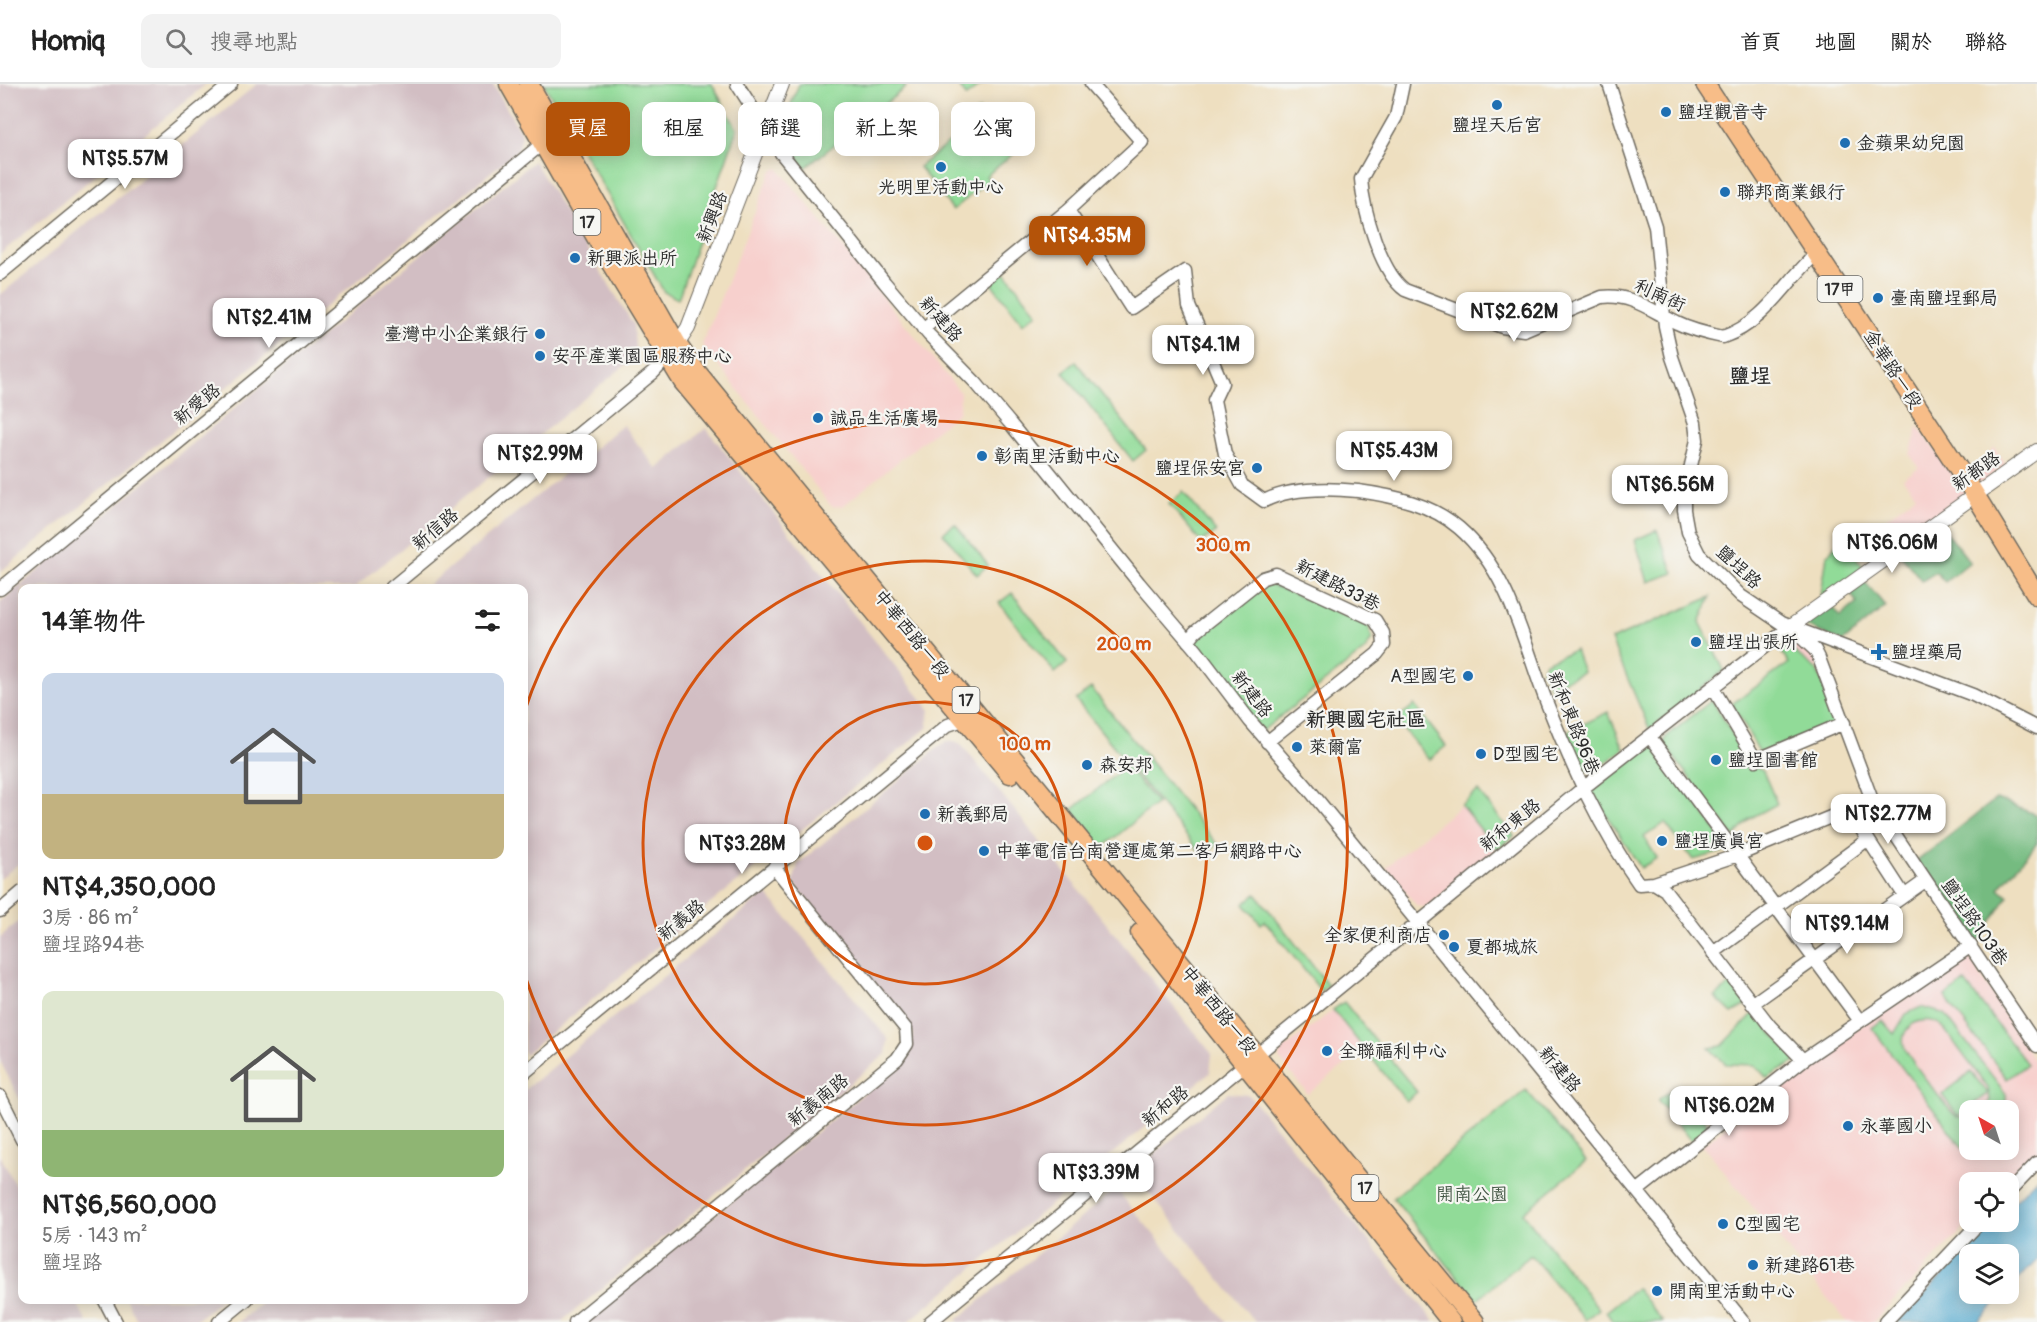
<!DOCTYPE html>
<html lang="zh-TW">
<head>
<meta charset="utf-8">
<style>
  body { margin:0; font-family:Pangolin,"LXGW WenKai TC",sans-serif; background:#f2f2f2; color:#222; height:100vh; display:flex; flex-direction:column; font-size:22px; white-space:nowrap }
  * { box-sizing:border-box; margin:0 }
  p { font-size:20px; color:#767676 }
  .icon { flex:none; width:33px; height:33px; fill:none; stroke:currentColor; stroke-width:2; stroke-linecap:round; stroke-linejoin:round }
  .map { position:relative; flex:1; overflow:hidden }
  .panel { position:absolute; left:18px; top:500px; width:510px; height:720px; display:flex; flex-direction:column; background:#fff; border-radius:12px; box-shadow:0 3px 15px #0003 }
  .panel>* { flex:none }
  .guide { position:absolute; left:546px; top:18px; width:570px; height:54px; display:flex; gap:12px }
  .needle { width:39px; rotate:321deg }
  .fabs { position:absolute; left:1959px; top:1016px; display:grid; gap:12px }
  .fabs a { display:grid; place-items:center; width:60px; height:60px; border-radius:12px; background:#fff; box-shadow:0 3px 15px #0003; font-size:30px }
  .price { position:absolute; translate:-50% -51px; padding:0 14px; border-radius:12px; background:#fff; color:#222; font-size:20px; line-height:39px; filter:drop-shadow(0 2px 3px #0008) }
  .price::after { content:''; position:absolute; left:50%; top:36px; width:18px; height:14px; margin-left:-9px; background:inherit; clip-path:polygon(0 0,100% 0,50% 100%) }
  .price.active { background:#b45309; color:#fff }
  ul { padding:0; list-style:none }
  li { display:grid; align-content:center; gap:12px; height:318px; padding:0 24px }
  li span { display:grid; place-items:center; height:186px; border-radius:12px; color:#555 }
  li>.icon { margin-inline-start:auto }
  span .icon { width:108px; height:108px; fill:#fffc; stroke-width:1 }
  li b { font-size:26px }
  h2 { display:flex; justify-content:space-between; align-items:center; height:72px; padding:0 24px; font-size:26px }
  .tag { padding:0 21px; border-radius:12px; background:#fff; box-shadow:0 3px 15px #0003; font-size:21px; line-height:54px }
  .tag.active { background:#b45309; color:#fff }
  header { display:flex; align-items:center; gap:36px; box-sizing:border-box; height:84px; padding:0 30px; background:#fff; border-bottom:2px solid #e0e0e0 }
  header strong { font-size:28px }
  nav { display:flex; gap:33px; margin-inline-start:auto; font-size:21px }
  .search { width:420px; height:54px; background:#f2f2f2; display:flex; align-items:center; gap:15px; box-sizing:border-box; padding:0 21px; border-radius:12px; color:#767676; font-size:22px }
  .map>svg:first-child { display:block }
  .built { fill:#f7d0cd; fill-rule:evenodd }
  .industrial { fill:#d2bec3 }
  .green { fill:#91db98; stroke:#5e8362; stroke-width:1.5 }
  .forest { fill:#74bb80; stroke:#507356; stroke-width:1.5 }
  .water { fill:#52a8ce; stroke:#3e6a7c; stroke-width:1.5 }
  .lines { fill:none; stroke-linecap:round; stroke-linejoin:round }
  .minor-casing { stroke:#6f6a5f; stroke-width:15 }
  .tertiary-casing { stroke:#6f6a5f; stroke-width:16 }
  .primary-casing { stroke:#6f6a5f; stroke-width:21 }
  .minor { stroke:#fff; stroke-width:12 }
  .tertiary { stroke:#fff; stroke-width:14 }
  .primary { stroke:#f7bd88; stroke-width:18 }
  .ring { fill:none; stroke:#d5540f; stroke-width:3 }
  .poi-dot { fill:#1f6fb2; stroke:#f6f6f2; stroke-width:2 }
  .labels { text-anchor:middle; stroke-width:4.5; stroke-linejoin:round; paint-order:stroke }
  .shield { fill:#f6f6f2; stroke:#686867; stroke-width:1.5 }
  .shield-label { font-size:16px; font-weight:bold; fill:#2b2b2b }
  .poi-label { font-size:18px; fill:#2b2b2b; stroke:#f6f6f2; text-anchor:start }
  .street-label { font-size:18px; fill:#2b2b2b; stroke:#f6f6f2 }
  .park-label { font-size:18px; fill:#445746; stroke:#f6f6f2 }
  .neighbourhood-label { font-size:20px; font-weight:bold; fill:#2b2b2b; stroke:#f6f6f2 }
  .quarter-label { font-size:21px; font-weight:bold; fill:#2b2b2b; stroke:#f6f6f2 }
  .centre { fill:#d5540f; stroke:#f6f6f2; stroke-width:3 }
  .ring-label { font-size:18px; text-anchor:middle; font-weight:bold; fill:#d5540f; stroke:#f6f6f2; stroke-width:4.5; stroke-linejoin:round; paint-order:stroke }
</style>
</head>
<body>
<header>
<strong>Homiq</strong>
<div class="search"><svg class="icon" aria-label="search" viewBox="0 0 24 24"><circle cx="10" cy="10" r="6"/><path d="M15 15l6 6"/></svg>搜尋地點</div>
<nav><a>首頁</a><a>地圖</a><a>關於</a><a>聯絡</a></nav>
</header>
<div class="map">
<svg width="2037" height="1238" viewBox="0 0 2037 1238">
  <rect width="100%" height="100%" fill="#f6f6f2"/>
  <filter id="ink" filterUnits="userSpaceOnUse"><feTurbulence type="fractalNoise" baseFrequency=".0167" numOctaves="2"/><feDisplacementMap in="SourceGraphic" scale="12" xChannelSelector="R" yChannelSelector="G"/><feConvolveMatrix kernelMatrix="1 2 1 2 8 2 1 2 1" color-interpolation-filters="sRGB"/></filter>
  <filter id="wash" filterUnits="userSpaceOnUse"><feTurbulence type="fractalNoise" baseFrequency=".008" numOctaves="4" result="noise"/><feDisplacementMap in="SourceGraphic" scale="24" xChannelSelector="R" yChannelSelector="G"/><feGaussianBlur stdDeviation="1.35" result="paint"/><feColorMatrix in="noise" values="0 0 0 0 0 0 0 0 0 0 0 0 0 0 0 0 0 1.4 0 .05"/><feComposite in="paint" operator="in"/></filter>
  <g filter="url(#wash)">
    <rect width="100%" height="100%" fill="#eedfc0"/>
    <path class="built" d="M 778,84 L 960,308 L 959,328 L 843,422 L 832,423 L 702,261 L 771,88 Z
      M 1918,342 L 1966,409 L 1912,448 L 1885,435 L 1916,411 L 1903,395 L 1919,383 L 1910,371 Z
      M 1994,363 L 2006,381 L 1976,402 L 1972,395 Z
      M 1798,555 L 1818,580 L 1816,585 L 1788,563 Z
      M 1461,721 L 1497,766 L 1427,823 L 1417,822 L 1386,783 Z
      M 1970,874 L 2037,982 L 2037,1071 L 2009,1099 L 1970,1098 L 1971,1137 L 1873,1238 L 1847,1238 L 1702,1061 L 1853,947 ZM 1970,1026 L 2008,1026 L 2008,1065 L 1970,1065 Z
      M 1333,926 L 1364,966 L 1308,1010 L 1279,975 L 1280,968 Z"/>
    <path class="industrial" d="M 0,0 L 206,0 L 0,170 Z
      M 257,0 L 493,0 L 522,51 L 518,66 L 0,488 L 0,211 Z
      M 534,77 L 633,240 L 636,272 L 354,504 L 22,504 L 22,777 L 0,795 L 0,518 Z
      M 623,341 L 657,385 L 706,344 L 930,626 L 927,644 L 524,971 L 524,504 L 425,504 Z
      M 946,657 L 960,659 L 1212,970 L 1210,989 L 908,1238 L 584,1238 L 901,979 L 911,965 L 913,949 L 793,798 L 798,780 Z
      M 766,809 L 888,955 L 886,970 L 561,1238 L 238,1238 L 266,1215 L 524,1215 L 524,1006 Z
      M 22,835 L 22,1020 L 0,977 L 0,853 Z
      M 1228,1009 L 1249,1011 L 1435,1238 L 1255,1238 L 1132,1088 Z
      M 0,1071 L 22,1114 L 22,1215 L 75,1215 L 87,1238 L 0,1238 Z
      M 1116,1105 L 1227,1238 L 959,1238 L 957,1236 Z
      M 126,1215 L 222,1215 L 193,1238 L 138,1238 Z"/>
    <path class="green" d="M 544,0 L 712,0 L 737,45 L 678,215 L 664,208 Z
      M 799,0 L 904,0 L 906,3 L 805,84 L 779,51 Z
      M 957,0 L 982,0 L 966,12 Z
      M 979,26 L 995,45 L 1002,40 L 1021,64 L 986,92 L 989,96 L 953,126 L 919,83 L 961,49 L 956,44 Z
      M 1005,188 L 1037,229 L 1023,240 L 991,199 Z
      M 1076,278 L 1146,366 L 1133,377 L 1063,288 Z
      M 1183,408 L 1216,448 L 1201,458 L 1169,420 Z
      M 955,440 L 988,481 L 977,491 L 943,449 Z
      M 1657,446 L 1674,489 L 1648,498 L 1635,456 Z
      M 1843,452 L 1865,486 L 1820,517 L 1827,472 Z
      M 1267,499 L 1368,541 L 1372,555 L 1365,566 L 1262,647 L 1193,559 Z
      M 1012,509 L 1067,579 L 1055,589 L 999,519 Z
      M 1711,513 L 1700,538 L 1724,586 L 1650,646 L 1611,556 Z
      M 1788,563 L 1816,585 L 1842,638 L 1760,669 L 1732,620 L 1789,579 L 1780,566 Z
      M 1575,566 L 1583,588 L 1550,603 L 1542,586 L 1545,578 Z
      M 1091,604 L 1217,760 L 1202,771 L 1076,616 Z
      M 1712,616 L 1751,681 L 1763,687 L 1777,720 L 1749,735 L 1734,753 L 1664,660 L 1666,653 Z
      M 1414,621 L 1446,662 L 1429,676 L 1396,636 Z
      M 1608,628 L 1624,665 L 1593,688 L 1582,685 L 1567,648 Z
      M 1651,656 L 1730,766 L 1693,776 L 1665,739 L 1644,753 L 1657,774 L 1641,784 L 1590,706 Z
      M 1126,682 L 1157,719 L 1102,764 L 1072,726 Z
      M 1478,707 L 1514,752 L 1497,766 L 1461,721 Z
      M 1256,810 L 1328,901 L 1321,907 L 1265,837 L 1261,840 L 1244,820 Z
      M 1965,898 L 2027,980 L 2007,995 L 1945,913 Z
      M 1732,899 L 1748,920 L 1732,929 L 1715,913 Z
      M 1344,918 L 1417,1008 L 1406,1017 L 1333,926 Z
      M 1921,923 L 1945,930 L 2006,1010 L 2006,1017 L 2001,1026 L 1984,1026 L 1990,1016 L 1988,1004 L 1942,942 C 1925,928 1896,942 1905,965 C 1908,973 1950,1028 1956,1032 C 1960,1034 1965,1034 1969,1034 L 1970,1065 L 1972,1065 L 1967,1070 L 1872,944 L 1882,936 L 1894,950 L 1906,930 Z
      M 1754,929 L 1797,977 L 1767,994 L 1755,981 L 1726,980 L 1709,964 L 1722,962 Z
      M 1971,988 L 1988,1009 L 1958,1032 L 1942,1011 Z
      M 1676,1002 L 1709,1042 L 1691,1057 L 1658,1016 Z
      M 1526,1006 L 1586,1077 L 1523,1129 L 1599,1225 L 1585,1236 L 1531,1171 L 1476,1216 L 1393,1114 Z
      M 1636,1204 L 1663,1238 L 1613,1238 L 1606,1228 Z"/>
    <path class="forest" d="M 1943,444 L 1970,478 L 1945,498 L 1936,488 L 1922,497 L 1901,471 Z
      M 1864,497 L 1886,523 L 1843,558 L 1804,541 L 1831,522 L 1840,533 L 1857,519 L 1849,507 Z
      M 1996,715 L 2037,731 L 2037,759 L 1999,804 L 2008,812 L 1977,860 L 1916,778 Z"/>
    <path class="water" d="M 2037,1094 L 2037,1176 L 2009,1206 L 2008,1170 L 1970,1170 L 1970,1209 L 2006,1209 L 1978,1238 L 1897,1238 L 1995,1137 L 2008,1137 L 2009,1123 Z"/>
  </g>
  <g filter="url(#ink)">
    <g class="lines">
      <defs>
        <path id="minor" d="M 737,0 L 781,69 L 885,199 L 929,251 L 976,299 L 1009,338 L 1139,499 L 1196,566 L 1250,637 L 1307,703 L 1744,1238
          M 1403,0 L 1396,33 L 1361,95 C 1363,124 1380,188 1405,206 L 1502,243 L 1524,246 L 1602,213 C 1631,209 1653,228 1677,239 C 1691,246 1708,250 1723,253 C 1766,238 1786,197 1817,169
          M 1609,0 L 1655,142 L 1665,242 L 1672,273 L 1695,339 L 1697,356 L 1684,411 L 1684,426 L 1688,448 L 1699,470 L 1741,512 L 1781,539 L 1973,611 L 2037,644
          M 1068,126 L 1131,224 L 1185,187 L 1189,222 L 1222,299 L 1214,316 L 1225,370 L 1242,401 L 1264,417 C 1291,403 1329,404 1358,407 C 1395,412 1431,420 1459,444 C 1511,489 1524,562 1548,622 C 1573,685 1600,745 1639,800 L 1654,799 L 1738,771 L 1872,716
          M 0,190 L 231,0
          M 923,245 L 1068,126 L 1142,58 L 1091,0
          M 391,504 L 654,288 L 667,274
          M 0,505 L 548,55
          M 1188,557 L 1195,548 L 1263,494 L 1276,490 L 1375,536 L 1383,549 L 1384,561 L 1377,570 L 1267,658
          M 1713,604 L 1756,676 L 1844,639
          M 1650,653 L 1860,937
          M 1849,726 L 1904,811
          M 1654,799 L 1665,806 L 1770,942 L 1803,976
          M 0,827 L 22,808
          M 1713,869 L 1867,756
          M 1752,920 L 1925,797
          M 524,989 L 948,641 L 969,634
          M 0,1012 L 22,1056
          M 1637,1107 L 1803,976 L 1971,862
          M 2008,1109 L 2037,1079
          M 104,1215 L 116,1238
          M 219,1238 L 247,1215
          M 575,1238 L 897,975 L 907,960 L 906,945 L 774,783
          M 930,1238 L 1582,705 L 1790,543 L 1815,566 L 1819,574 L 1872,716 L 2037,962
          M 1885,1238 L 1981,1137"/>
        <path id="tertiary" d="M 674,265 L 688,244 L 782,0
          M 1790,543 L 2037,367"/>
        <path id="primary" d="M 509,0 L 610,178 L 683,298 L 1010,690
          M 529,0 L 677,260 L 696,287 L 1475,1238
          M 1705,0 L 1966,396 L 2037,512
          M 1140,849 L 1451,1238"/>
      </defs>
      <use href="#minor" class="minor-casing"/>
      <use href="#tertiary" class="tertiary-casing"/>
      <use href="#primary" class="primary-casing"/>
      <use href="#minor" class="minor"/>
      <use href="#tertiary" class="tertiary"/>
      <use href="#primary" class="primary"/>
    </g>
  </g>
  <g class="ring">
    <circle cx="925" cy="759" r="141"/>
    <circle cx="925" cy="759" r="282"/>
    <path d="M524 629A422 422 0 1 1 524 889"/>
  </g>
  <g class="poi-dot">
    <circle cx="1497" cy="21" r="6"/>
    <circle cx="1666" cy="28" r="6"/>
    <circle cx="1845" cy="59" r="6"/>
    <circle cx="941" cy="83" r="6"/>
    <circle cx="1725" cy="108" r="6"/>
    <circle cx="575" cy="174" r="6"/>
    <circle cx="1878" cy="214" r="6"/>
    <circle cx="540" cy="250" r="6"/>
    <circle cx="540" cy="272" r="6"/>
    <circle cx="818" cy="334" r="6"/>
    <circle cx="982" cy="372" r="6"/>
    <circle cx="1257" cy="384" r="6"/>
    <circle cx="1696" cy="558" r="6"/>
    <path d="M1876 559h6v6h6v6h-6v6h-6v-6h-6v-6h6z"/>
    <circle cx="1468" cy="592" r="6"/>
    <circle cx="1297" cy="663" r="6"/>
    <circle cx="1481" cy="670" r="6"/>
    <circle cx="1716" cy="676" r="6"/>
    <circle cx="1087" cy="681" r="6"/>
    <circle cx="925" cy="730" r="6"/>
    <circle cx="1662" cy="757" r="6"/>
    <circle cx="984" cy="767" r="6"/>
    <circle cx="1444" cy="851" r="6"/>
    <circle cx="1454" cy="863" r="6"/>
    <circle cx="1327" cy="967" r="6"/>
    <circle cx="1848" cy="1042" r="6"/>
    <circle cx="1723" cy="1140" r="6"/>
    <circle cx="1753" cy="1181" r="6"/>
    <circle cx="1657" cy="1207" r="6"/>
  </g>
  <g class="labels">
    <g class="shield">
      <rect x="573.5" y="125" width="27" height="26" rx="4.5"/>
      <rect x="1817.5" y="192" width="45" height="26" rx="4.5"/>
      <rect x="952.5" y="603" width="27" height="26" rx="4.5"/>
      <rect x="1351.5" y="1091" width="27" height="26" rx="4.5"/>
    </g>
    <g class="shield-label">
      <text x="587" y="144">17</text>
      <text x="1840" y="211">17甲</text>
      <text x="966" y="622">17</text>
      <text x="1365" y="1110">17</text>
    </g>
    <g class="poi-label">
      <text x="1678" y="34">鹽埕觀音寺</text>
      <text x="1497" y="47" text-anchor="middle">鹽埕天后宮</text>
      <text x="1857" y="65">金蘋果幼兒園</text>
      <text x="941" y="109" text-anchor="middle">光明里活動中心</text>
      <text x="1737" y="114">聯邦商業銀行</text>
      <text x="587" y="180">新興派出所</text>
      <text x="1890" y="220">臺南鹽埕郵局</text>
      <text x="528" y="256" text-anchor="end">臺灣中小企業銀行</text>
      <text x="552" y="278">安平產業園區服務中心</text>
      <text x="830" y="340">誠品生活廣場</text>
      <text x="994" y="378">彰南里活動中心</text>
      <text x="1245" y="390" text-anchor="end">鹽埕保安宮</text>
      <text x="1708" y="564">鹽埕出張所</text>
      <text x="1891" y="574">鹽埕藥局</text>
      <text x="1456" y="598" text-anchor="end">A型國宅</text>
      <text x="1309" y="669">萊爾富</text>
      <text x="1493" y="676">D型國宅</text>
      <text x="1728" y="682">鹽埕圖書館</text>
      <text x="1099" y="687">森安邦</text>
      <text x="937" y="736">新義郵局</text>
      <text x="1674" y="763">鹽埕廣真宮</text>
      <text x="996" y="773">中華電信台南營運處第二客戶網路中心</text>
      <text x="1432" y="857" text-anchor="end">全家便利商店</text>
      <text x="1466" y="869">夏都城旅</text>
      <text x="1339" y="973">全聯福利中心</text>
      <text x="1860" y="1048">永華國小</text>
      <text x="1735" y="1146">C型國宅</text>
      <text x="1765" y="1187">新建路61巷</text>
      <text x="1669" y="1213">開南里活動中心</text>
    </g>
    <g class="street-label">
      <text transform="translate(712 133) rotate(-69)" y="6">新興路</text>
      <text transform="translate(1660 211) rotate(24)" y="6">利南街</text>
      <text transform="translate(941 235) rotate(48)" y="6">新建路</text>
      <text transform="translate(1893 285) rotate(57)" y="6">金華路一段</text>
      <text transform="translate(197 320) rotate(-39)" y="6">新愛路</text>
      <text transform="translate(1976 387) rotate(-35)" y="6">新都路</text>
      <text transform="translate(435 445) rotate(-40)" y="6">新信路</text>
      <text transform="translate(1739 483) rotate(43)" y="6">鹽埕路</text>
      <text transform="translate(1338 501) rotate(27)" y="6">新建路33巷</text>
      <text transform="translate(912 550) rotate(51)" y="6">中華西路一段</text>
      <text transform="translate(1252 610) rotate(52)" y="6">新建路</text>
      <text transform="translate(1574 639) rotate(68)" y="6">新和東路96巷</text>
      <text transform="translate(1510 741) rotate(-39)" y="6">新和東路</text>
      <text transform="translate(681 836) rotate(-39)" y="6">新義路</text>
      <text transform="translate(1975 838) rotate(55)" y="6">鹽埕路103巷</text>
      <text transform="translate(1219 926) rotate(51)" y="6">中華西路一段</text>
      <text transform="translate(1560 985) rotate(50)" y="6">新建路</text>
      <text transform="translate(818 1016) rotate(-39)" y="6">新義南路</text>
      <text transform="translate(1165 1022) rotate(-39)" y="6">新和路</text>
    </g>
    <g class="park-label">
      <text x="1472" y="1116">開南公園</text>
    </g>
    <g class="neighbourhood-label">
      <text x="1366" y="642">新興國宅社區</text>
    </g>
    <g class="quarter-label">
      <text x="1750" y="299">鹽埕</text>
    </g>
  </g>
  <circle cx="925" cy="759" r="9" class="centre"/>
  <g class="ring-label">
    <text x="1223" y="467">300 m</text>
    <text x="1124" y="566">200 m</text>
    <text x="1025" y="666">100 m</text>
  </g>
</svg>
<div class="fabs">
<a><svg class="needle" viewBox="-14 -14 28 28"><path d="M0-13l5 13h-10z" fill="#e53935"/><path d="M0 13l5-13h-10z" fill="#767676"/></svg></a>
<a><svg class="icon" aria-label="locate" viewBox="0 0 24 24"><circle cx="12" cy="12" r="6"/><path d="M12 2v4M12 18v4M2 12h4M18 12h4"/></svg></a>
<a><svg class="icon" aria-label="layers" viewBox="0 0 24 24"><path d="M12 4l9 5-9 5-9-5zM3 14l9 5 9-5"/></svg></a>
</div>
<b class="price" style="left:125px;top:106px">NT$5.57M</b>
<b class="price active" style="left:1087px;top:183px">NT$4.35M</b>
<b class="price" style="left:1514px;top:259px">NT$2.62M</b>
<b class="price" style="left:269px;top:265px">NT$2.41M</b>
<b class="price" style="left:1203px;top:292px">NT$4.1M</b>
<b class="price" style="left:1394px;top:398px">NT$5.43M</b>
<b class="price" style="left:540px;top:401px">NT$2.99M</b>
<b class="price" style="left:1670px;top:432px">NT$6.56M</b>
<b class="price" style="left:1892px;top:490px">NT$6.06M</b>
<b class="price" style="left:1888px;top:761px">NT$2.77M</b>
<b class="price" style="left:742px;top:791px">NT$3.28M</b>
<b class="price" style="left:1847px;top:871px">NT$9.14M</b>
<b class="price" style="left:1729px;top:1053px">NT$6.02M</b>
<b class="price" style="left:1096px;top:1120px">NT$3.39M</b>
<div class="guide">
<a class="tag active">買屋</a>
<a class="tag">租屋</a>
<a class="tag">篩選</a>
<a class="tag">新上架</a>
<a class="tag">公寓</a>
</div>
<section class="panel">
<h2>14筆物件<svg class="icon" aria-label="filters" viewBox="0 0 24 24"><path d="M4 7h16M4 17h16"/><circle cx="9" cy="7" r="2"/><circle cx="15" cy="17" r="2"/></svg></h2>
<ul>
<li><span style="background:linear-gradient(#c9d6e8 65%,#c2b280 0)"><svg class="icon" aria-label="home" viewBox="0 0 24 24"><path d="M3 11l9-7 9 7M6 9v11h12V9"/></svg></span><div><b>NT$4,350,000</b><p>3房 · 86 m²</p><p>鹽埕路94巷</p></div></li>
<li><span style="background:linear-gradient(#dfe7d0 75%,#8fb573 0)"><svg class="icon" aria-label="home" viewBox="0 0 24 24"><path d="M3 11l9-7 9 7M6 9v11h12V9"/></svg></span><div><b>NT$6,560,000</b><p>5房 · 143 m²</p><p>鹽埕路</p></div></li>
</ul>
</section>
</div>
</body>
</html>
